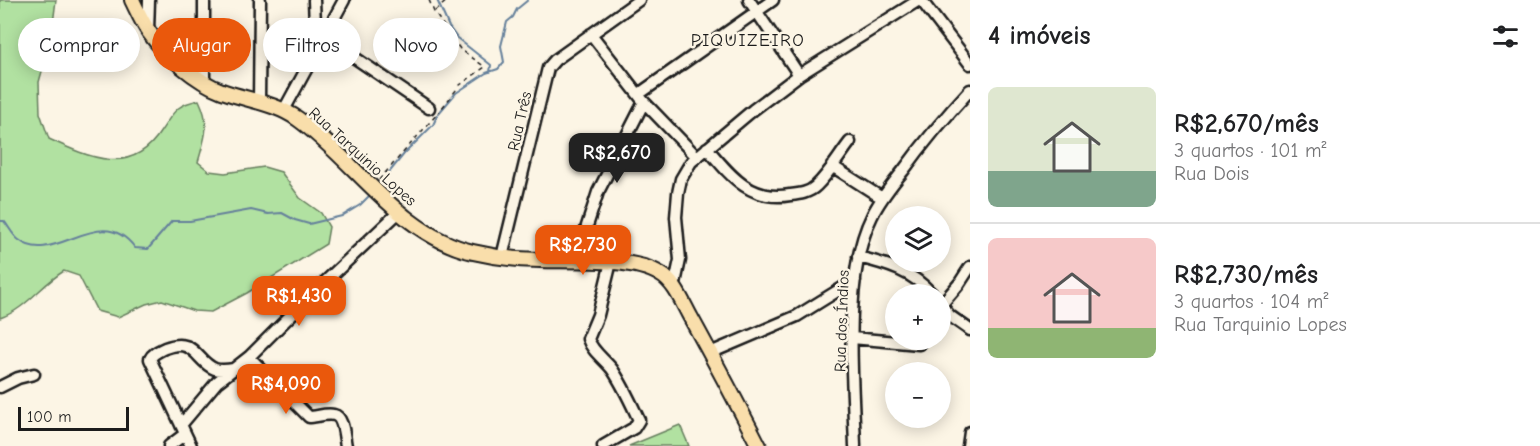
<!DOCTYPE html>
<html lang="pt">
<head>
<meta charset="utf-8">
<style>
  body { margin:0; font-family:"Comic Neue",sans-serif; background:#f6f6f6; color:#202124; height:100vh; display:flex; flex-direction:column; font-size:22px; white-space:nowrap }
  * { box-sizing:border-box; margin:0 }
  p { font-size:20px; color:#757577 }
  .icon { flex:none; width:33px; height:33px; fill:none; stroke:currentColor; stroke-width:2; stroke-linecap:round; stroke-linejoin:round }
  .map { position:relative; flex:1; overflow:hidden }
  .panel { display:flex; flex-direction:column; background:#fff; width:570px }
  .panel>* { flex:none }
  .guide { position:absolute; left:18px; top:18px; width:570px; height:54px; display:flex; gap:12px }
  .tools { position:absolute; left:885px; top:206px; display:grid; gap:12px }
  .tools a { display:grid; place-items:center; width:66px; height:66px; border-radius:50%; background:#fff; box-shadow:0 3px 15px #0003; font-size:30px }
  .scale { position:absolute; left:18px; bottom:15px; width:111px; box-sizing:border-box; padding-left:6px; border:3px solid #1c1c1c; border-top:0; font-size:16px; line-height:21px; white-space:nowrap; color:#1c1c1c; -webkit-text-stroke:4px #fcf5e5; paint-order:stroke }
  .price { position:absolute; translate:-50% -51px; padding:0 14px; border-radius:12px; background:#ea580c; color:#fff; font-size:20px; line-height:39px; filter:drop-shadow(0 2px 3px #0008) }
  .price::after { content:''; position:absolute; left:50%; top:36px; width:18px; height:14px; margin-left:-9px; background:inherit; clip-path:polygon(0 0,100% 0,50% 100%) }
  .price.active { background:#222; color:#fff }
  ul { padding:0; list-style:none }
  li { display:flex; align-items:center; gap:18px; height:150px; padding:0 18px }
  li+li { border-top:2px solid #e0e0e0 }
  li span { display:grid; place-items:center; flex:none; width:168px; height:120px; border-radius:9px; color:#555 }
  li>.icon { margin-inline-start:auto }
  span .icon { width:72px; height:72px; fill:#fffc; stroke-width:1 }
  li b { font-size:26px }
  h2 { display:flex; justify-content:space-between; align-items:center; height:72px; padding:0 18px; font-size:26px }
  .chip { padding:0 21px; border-radius:27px; background:#fff; box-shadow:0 3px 15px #0003; font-size:21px; line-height:54px }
  .chip.active { background:#ea580c; color:#fff }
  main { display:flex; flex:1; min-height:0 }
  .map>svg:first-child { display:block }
  .green { fill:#b1e1a1; stroke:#667e5e; stroke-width:1.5 }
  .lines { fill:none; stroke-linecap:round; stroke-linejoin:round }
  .stream { stroke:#65809b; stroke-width:2 }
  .minor-casing { stroke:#1c1c1c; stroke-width:15 }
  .major-casing { stroke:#1c1c1c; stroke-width:18 }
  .path { stroke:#1c1c1c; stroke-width:1.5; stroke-dasharray:4.5 4.5; stroke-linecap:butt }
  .minor { stroke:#fcf5e5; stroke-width:10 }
  .major { stroke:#f9deab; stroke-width:14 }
  .labels { text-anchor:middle; stroke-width:5; stroke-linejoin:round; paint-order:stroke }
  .street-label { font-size:16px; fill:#1c1c1c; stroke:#fcf5e5 }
  .neighbourhood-label { font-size:18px; letter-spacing:1.5px; fill:#1c1c1c; stroke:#fcf5e5 }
</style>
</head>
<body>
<main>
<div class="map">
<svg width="970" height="446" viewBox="0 0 970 446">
  <rect width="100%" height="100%" fill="#fcf5e5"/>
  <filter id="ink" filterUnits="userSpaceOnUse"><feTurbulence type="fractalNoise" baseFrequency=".0167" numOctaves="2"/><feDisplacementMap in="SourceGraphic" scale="12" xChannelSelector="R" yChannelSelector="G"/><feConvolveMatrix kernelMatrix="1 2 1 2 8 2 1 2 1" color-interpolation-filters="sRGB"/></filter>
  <g filter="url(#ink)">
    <path class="green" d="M 0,0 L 56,0 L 51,39 L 39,82 L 40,113 L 49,139 C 90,158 132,177 161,131 C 174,112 175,105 199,100 C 211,125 205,137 198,162 L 209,171 L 225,173 L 264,167 L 281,172 L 300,198 L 321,213 L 329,227 L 326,244 L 247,293 L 211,312 L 194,311 L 162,300 L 146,304 L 118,317 L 97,311 L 79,276 L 64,271 C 41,285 26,309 0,318 Z
      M 680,425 L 689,446 L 629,446 Z"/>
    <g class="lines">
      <path class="stream" d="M 437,0 L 449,27 L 457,38 L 491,65 L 490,72
        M 379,185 L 404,154 L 433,125 L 438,114 L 456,93 L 486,73 L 498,69 L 504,62 L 501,46 L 507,22 L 513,17 L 517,9 L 528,0
        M 0,221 L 4,221 C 9,227 13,236 19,240 C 54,268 100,200 135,248 L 148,249 L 172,221 L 190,221 L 251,210 L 268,214 L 282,213 L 295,220 L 309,224 L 342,216 L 360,205 L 371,194"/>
      <defs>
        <path id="minor" d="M 314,0 L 315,25 L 324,37 L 429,108
          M 749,0 L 799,75
          M 921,0 L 970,64
          M 148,31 L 149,0
          M 591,34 L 644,102 L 697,157
          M 204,82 L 204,0
          M 639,94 L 773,0
          M 259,102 L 260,0
          M 284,110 L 344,0
          M 707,148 C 730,175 750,202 790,195 C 799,194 809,193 816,186 C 829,174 839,156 850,142
          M 832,166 L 882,198
          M 502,257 L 548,68 L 555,60 L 639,0
          M 858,257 C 887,264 912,271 932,294
          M 576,260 L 598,192 L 644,102
          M 674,288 L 680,260 L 676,217 L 678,193 L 681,179 L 691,162 L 753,110 L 799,75 L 919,0
          M 940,304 L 950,316 L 970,330
          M 941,305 L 959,284 L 970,267
          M 852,338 L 919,344
          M 710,353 L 797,316 L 855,280
          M 249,357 L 309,417 C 316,417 326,413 334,415 C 344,417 344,438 346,446
          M 0,387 L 18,378 L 34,374
          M 181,425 L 217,382 L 249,357 L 310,296 L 399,212
          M 169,446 L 185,434
          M 191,446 L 150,359 C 153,353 159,351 165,348 C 195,336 196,362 215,369 C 221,371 228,370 234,369
          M 603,446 L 634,428 L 639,420 C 631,403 623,385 612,369 C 604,359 592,351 588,339 L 598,315 L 611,262
          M 855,446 C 853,380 842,276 872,216 C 880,199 892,185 903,171 C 924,142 946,116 970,90
          M 968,446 L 970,432"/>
        <path id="major" d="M 132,0 C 137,10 142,22 149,32 C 164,54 197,82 222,91 C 247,100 276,103 298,119 C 355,160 401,236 473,252 C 494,257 518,260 540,260 C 571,261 634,257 660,274 C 675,282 683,304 691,318 C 714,360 737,403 759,446"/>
      </defs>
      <use href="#minor" class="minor-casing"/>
      <use href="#major" class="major-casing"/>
      <path class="path" d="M 429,0 L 434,12 L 460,49 L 485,67 L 460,85 L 438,113
        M 435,11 L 448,0
        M 379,180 L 437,114"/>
      <use href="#minor" class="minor"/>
      <use href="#major" class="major"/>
    </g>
  </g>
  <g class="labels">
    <g class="street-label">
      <text transform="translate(519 121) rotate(-77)" y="6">Rua Três</text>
      <text transform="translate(363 156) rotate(42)" y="6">Rua Tarquinio Lopes</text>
      <text transform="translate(841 321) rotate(-88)" y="6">Rua dos Índios</text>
    </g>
    <g class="neighbourhood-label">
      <text x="748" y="46">PIQUIZEIRO</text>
    </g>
  </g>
</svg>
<div class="tools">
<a><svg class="icon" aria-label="layers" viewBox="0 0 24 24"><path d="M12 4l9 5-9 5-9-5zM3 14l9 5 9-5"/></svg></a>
<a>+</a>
<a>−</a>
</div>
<div class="scale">100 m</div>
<b class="price active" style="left:617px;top:184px">R$2,670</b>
<b class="price" style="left:583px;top:276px">R$2,730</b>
<b class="price" style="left:299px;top:327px">R$1,430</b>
<b class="price" style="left:286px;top:415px">R$4,090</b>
<div class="guide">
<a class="chip">Comprar</a>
<a class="chip active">Alugar</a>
<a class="chip">Filtros</a>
<a class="chip">Novo</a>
</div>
</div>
<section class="panel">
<h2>4 imóveis<svg class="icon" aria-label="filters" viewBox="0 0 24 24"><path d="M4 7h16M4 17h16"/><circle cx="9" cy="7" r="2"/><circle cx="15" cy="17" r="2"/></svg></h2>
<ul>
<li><span style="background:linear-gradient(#dfe7d0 70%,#7fa58c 0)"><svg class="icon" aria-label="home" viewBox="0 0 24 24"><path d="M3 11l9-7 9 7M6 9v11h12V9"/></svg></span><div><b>R$2,670/mês</b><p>3 quartos · 101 m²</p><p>Rua Dois</p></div></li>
<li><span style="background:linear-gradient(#f6c9c9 75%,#8fb573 0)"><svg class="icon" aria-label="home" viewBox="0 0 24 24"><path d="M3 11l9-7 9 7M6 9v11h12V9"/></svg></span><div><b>R$2,730/mês</b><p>3 quartos · 104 m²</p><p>Rua Tarquinio Lopes</p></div></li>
</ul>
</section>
</main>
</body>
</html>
